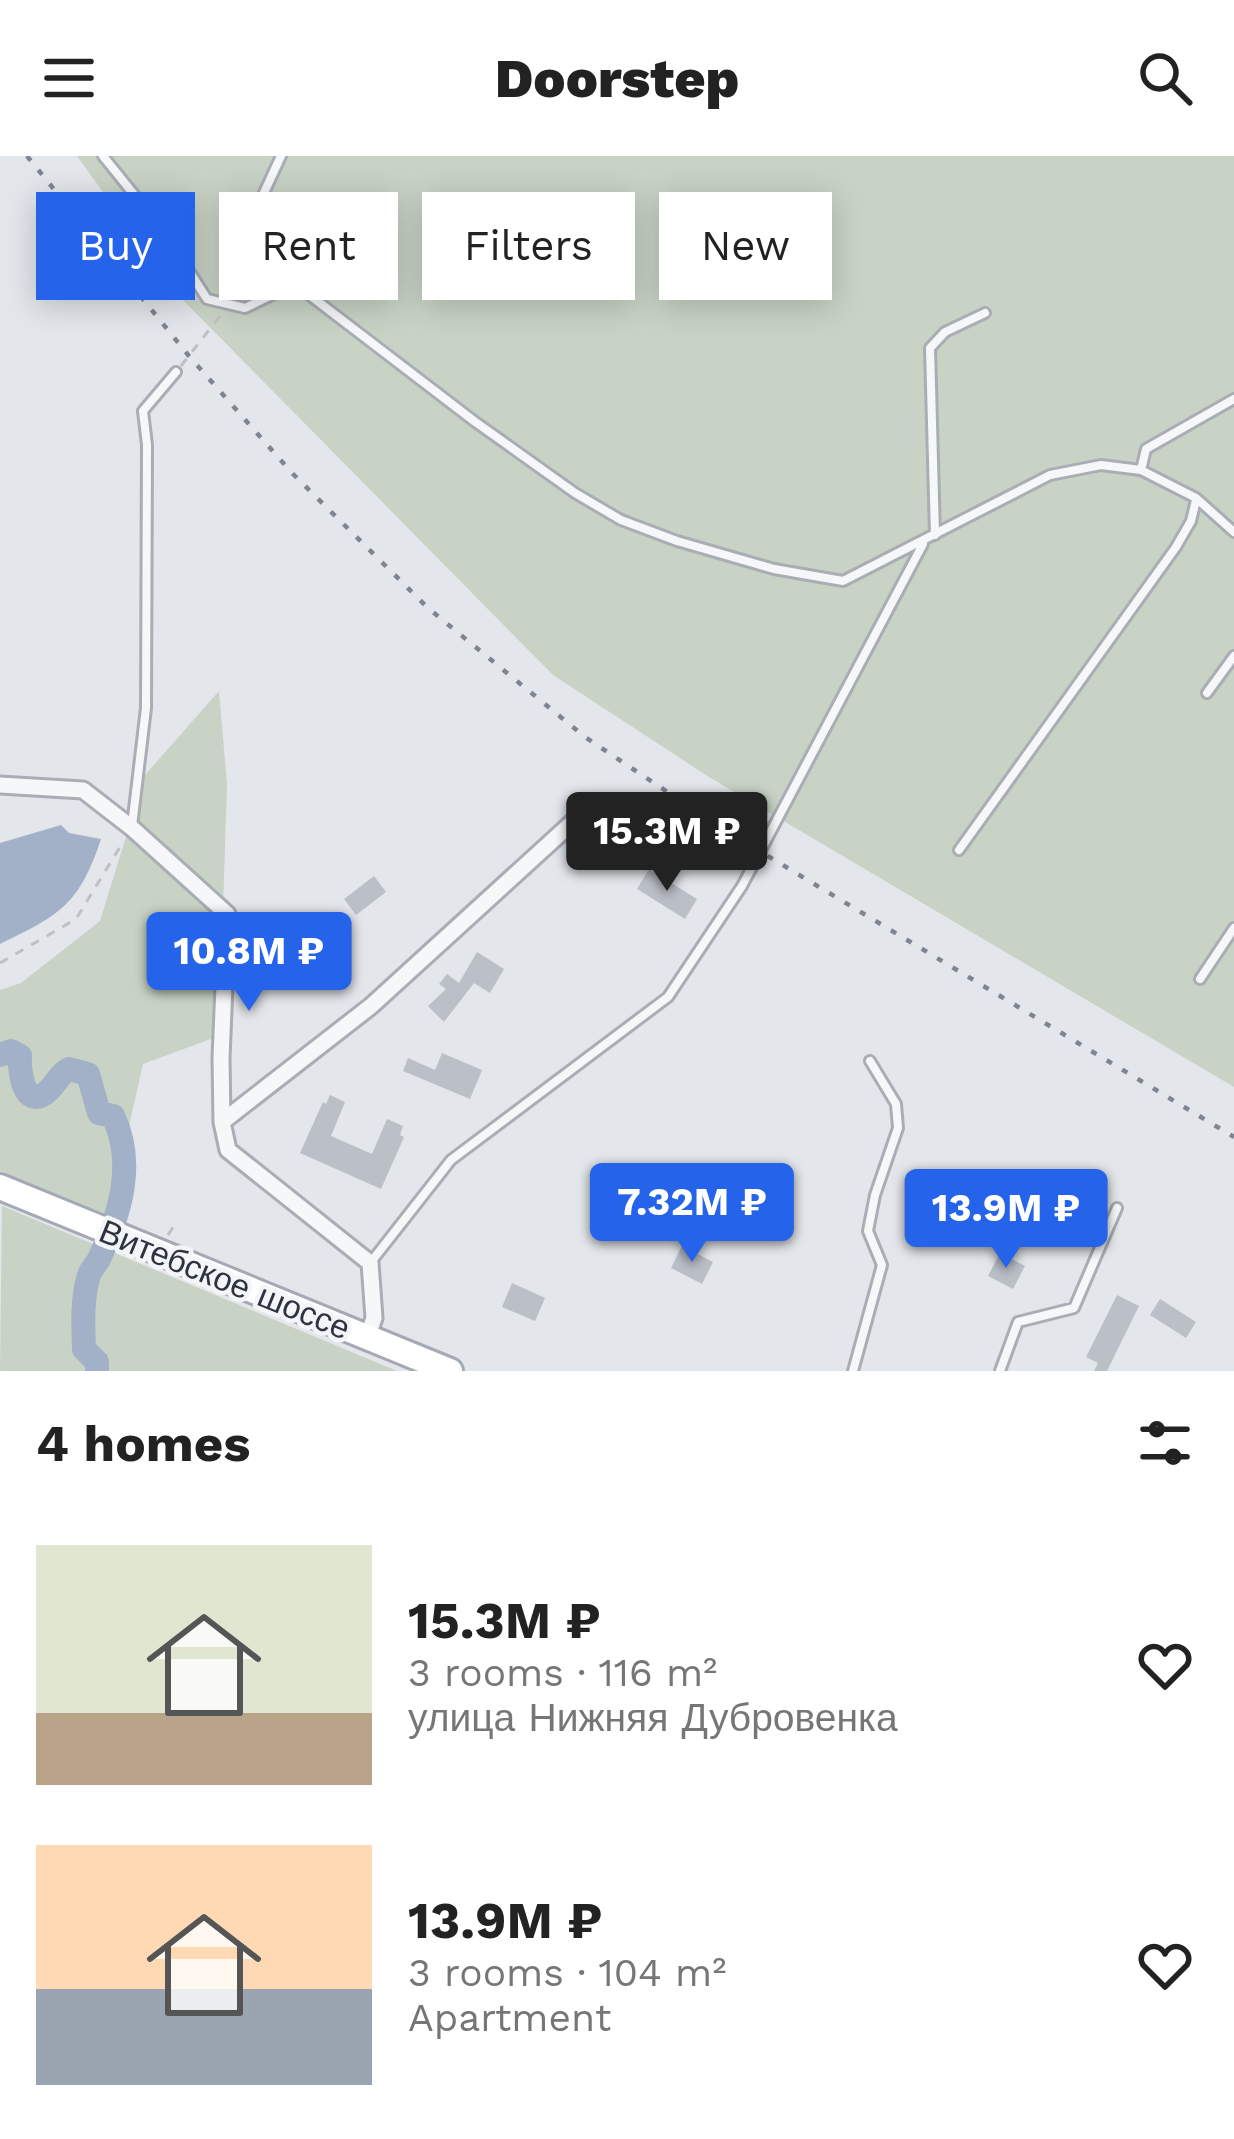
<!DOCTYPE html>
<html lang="en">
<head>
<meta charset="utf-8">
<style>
  body { margin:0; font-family:"Work Sans",sans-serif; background:#f6f6f6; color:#222; height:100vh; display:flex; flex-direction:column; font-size:45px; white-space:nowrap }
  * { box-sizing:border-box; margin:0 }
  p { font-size:39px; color:#767676 }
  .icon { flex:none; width:66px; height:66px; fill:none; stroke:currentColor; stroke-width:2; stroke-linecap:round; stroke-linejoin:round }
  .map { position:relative; height:1215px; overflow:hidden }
  .details { display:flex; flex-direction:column; background:#fff; flex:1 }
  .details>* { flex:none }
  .hud { position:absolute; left:36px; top:36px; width:1164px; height:108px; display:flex; gap:24px }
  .price { position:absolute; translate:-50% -102px; padding:0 27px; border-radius:12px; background:#2563eb; color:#fff; font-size:39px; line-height:78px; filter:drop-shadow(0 3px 6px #0008) }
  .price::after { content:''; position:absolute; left:50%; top:72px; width:36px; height:27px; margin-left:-18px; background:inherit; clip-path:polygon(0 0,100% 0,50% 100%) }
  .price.current { background:#222; color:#fff }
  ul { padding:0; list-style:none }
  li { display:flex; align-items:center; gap:36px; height:300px; padding:0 36px }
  li span { display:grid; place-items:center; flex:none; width:336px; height:240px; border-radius:0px; color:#555 }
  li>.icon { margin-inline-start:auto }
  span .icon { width:144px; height:144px; fill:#fffc; stroke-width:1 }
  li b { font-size:51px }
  h2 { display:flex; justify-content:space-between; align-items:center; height:144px; padding:0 36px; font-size:51px }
  .tag { padding:0 42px; border-radius:0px; background:#fff; box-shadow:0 6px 30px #0003; font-size:42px; line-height:108px }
  .tag.current { background:#2563eb; color:#fff }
  header { display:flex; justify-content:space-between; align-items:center; height:156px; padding:0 36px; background:#fff; font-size:54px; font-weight:800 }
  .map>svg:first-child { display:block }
  .green { fill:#c8d3c5 }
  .water { fill:#a2b1c7 }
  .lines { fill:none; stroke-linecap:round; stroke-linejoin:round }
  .river { stroke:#a2b1c7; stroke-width:24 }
  .building { fill:#bbbfc6 }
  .lane-casing { stroke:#a9adb4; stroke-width:14 }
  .street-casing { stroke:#a9adb4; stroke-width:21 }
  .primary-casing { stroke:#a4a9b5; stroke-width:30 }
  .path { stroke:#bec0c5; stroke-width:3; stroke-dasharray:9 9; stroke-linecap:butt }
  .lane { stroke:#f6f7f9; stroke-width:8 }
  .street { stroke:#f6f7f9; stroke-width:15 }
  .primary { stroke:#fff; stroke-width:24 }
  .rail { stroke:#7e8492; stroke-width:4.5; stroke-dasharray:6 12; stroke-linecap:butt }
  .labels { text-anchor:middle; stroke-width:9; stroke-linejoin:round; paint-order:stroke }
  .street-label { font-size:33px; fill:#2d3341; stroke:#f3f5f8 }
</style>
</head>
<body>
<header><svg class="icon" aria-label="menu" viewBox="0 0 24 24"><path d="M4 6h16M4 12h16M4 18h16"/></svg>Doorstep<svg class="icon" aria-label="search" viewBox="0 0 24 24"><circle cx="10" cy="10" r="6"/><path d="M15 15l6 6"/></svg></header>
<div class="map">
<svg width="1234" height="1215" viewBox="0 0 1234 1215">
  <rect width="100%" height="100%" fill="#e3e6ea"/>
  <path class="green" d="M 77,0 L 1234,0 L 1234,931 L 709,621 L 553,519 L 175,136 Z
    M 219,535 L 227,628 L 219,880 L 143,908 L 109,1059 L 0,1015 L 0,834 L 21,827 L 100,765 L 145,619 Z
    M 2,1050 L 397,1215 L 0,1215 Z"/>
  <path class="water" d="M 61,669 L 69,677 L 101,683 C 79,749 60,759 0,788 L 0,687 Z"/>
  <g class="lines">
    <path class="river" d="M 0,899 L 11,895 L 20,900 C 19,912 23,957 48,935 C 57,927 58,919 69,913 L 88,918 L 99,957 L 113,960 C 136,1007 120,1058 99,1103 C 96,1109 91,1113 89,1119 C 82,1141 83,1169 84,1193 L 97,1206 L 97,1215"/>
  </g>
  <path class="building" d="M 649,713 L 697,743 L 685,763 L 637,733 Z
    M 374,720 L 386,736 L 356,759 L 344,743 Z
    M 275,780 L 293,806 L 264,826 L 246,800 Z
    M 477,796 L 504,813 L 490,837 L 474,827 L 444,866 L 428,850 L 446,833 L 439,828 L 447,818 L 459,827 Z
    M 442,897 L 482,914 L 470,943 L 403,915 L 408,902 L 435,914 Z
    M 330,939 L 345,946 L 331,980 L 372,998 L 387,963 L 403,970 L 400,979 L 404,981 L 381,1033 L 300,997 L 323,946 L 326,948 Z
    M 682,1090 L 713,1106 L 702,1128 L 671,1112 Z
    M 1000,1097 L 1025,1110 L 1013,1133 L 988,1120 Z
    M 512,1127 L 545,1142 L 535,1165 L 502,1151 Z
    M 1117,1139 L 1139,1150 L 1107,1215 L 1094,1215 L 1098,1207 L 1086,1201 Z
    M 1160,1143 L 1196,1166 L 1186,1182 L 1150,1159 Z"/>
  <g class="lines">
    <defs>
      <path id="lane" d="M 103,0 L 165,77 L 207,143 L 245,152 L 295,128
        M 281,0 L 256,54 L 264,85 L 295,128 L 474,265 L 575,337 L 621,364 L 677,385 L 774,413 L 843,425 L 1050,319 L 1101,309 L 1141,314 L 1196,342 L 1234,376
        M 1141,314 L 1146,293 L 1234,243
        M 935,379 L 930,192 L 945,176 L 985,157
        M 1207,537 L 1234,500
        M 132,670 L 146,552 L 147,289 L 143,255 L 176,216
        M 959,694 L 1176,391 L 1191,365 L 1196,344
        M 1200,823 L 1234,772
        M 371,1106 L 451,1004 L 668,841 L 742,730 L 923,388
        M 853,1215 L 882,1109 L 868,1075 L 875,1039 L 898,972 L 896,948 L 870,905
        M 1000,1215 L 1018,1166 L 1074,1152 L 1117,1052"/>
      <path id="street" d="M 0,629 L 83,634 L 132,672 L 227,758 L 221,902 L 222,966 L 228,994 L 370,1107 L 374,1162 L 367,1182
        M 222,966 L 371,850 L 574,665"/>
      <path id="primary" d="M 0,1031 L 450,1215"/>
    </defs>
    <use href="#lane" class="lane-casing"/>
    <use href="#street" class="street-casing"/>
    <use href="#primary" class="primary-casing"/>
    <path class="path" d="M 181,210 L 223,156
      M 0,807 L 76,763 L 123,686
      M 168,1079 L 176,1067"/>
    <use href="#lane" class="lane"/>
    <use href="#street" class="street"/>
    <use href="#primary" class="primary"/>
    <path class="rail" d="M 27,0 L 189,200 L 292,317 L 428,452 L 585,581 L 723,673 L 1234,981"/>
  </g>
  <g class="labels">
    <g class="street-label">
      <text transform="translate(225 1123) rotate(22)" y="12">Витебское шоссе</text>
    </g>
  </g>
</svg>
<b class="price current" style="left:667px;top:738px">15.3M ₽</b>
<b class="price" style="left:249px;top:858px">10.8M ₽</b>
<b class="price" style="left:692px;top:1109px">7.32M ₽</b>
<b class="price" style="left:1006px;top:1115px">13.9M ₽</b>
<div class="hud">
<a class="tag current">Buy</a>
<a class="tag">Rent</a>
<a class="tag">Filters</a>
<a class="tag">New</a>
</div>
</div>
<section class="details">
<h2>4 homes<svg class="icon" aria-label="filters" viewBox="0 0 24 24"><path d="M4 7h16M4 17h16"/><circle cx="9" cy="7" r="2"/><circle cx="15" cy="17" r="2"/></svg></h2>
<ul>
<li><span style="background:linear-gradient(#dfe7d0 70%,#b9a48a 0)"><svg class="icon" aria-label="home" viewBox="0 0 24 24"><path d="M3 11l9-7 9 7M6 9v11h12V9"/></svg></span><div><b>15.3M ₽</b><p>3 rooms · 116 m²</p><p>улица Нижняя Дубровенка</p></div><svg class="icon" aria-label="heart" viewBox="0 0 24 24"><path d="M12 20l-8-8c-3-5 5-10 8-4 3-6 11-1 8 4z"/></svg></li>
<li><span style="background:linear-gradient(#ffd9b3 60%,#9aa5b1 0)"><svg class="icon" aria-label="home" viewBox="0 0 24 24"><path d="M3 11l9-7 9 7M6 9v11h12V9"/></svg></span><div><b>13.9M ₽</b><p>3 rooms · 104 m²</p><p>Apartment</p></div><svg class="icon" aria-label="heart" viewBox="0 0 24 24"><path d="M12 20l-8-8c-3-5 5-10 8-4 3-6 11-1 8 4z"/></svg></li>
</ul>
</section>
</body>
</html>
